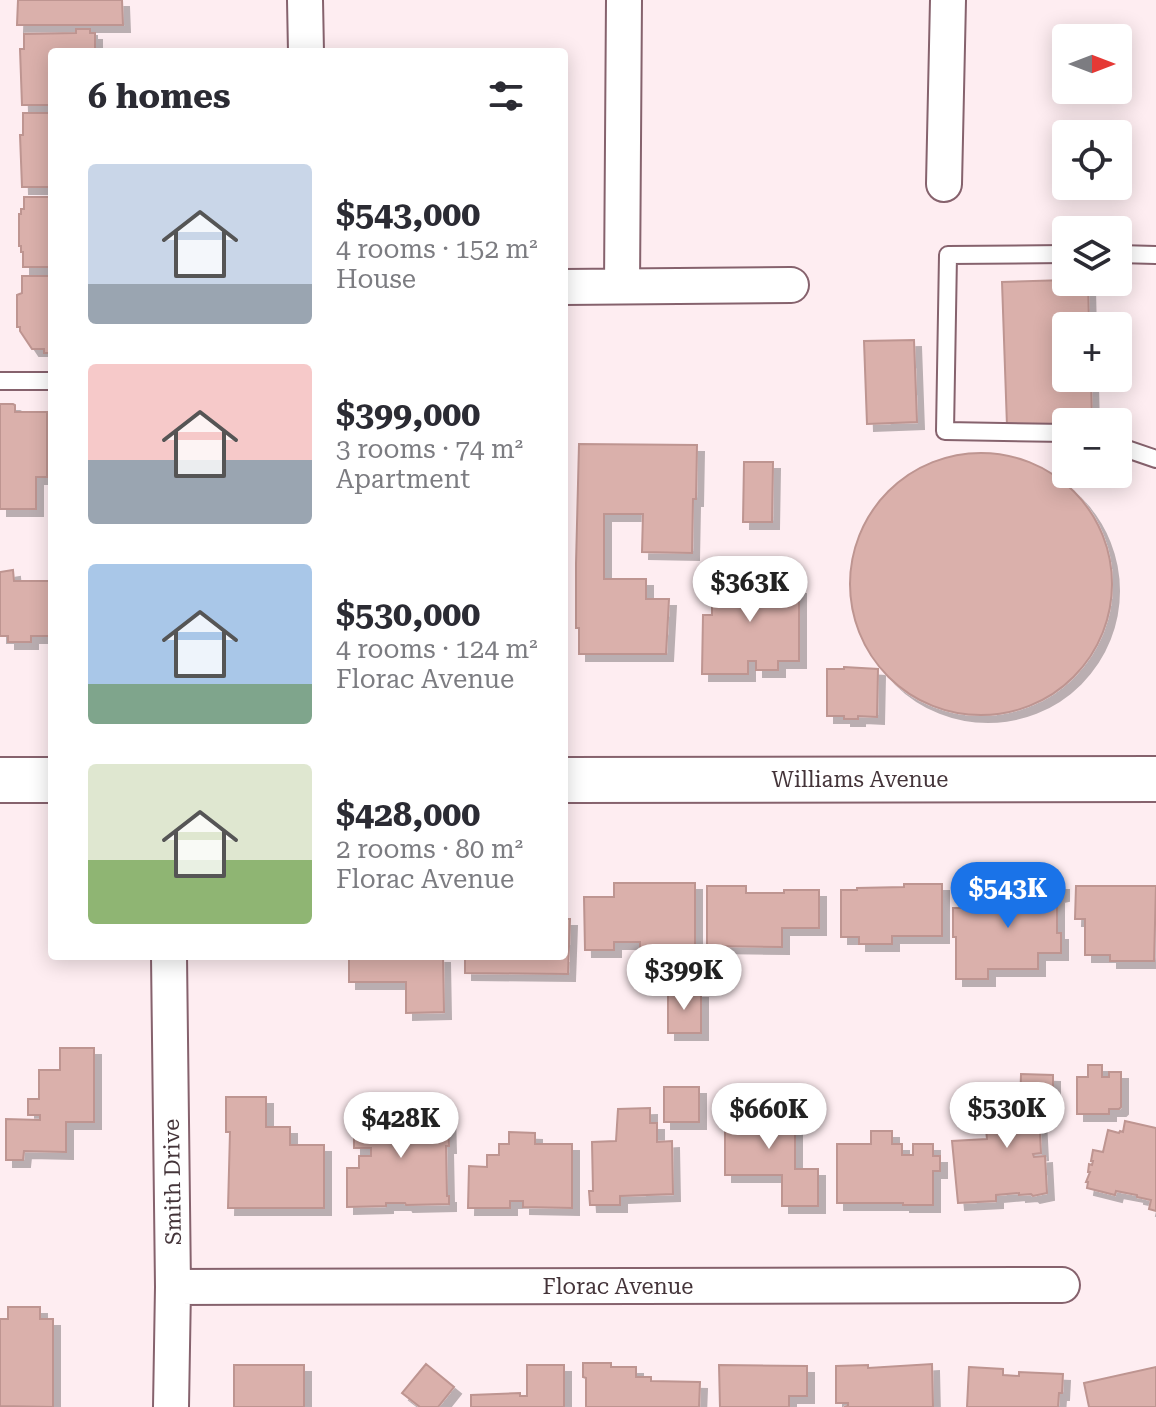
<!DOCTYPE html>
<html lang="en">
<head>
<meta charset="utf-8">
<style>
  body { margin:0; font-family:"Roboto Serif",serif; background:#f2f2f3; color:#2b2b33; height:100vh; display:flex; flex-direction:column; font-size:30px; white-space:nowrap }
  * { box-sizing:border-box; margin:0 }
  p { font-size:26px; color:#7c7c81 }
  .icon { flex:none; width:44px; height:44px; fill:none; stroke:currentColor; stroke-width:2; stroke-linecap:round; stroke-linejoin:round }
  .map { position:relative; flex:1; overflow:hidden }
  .drawer { position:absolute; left:48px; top:48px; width:520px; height:912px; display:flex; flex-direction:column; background:#fff; border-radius:8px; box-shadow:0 4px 20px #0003 }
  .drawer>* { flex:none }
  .needle { width:52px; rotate:90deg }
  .tools { position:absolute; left:1052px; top:24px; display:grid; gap:16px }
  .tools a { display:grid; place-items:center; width:80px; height:80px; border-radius:8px; background:#fff; box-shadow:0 4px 20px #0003; font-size:40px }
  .price { position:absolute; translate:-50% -68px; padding:0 18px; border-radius:28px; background:#fff; color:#222; font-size:26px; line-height:52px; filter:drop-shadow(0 2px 4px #0008) }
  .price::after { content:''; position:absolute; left:50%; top:48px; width:24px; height:18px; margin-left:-12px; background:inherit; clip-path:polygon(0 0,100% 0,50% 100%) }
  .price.current { background:#1a73e8; color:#fff }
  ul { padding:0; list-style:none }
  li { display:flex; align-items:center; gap:24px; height:200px; padding:0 40px }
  li span { display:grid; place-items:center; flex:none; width:224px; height:160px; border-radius:8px; color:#555 }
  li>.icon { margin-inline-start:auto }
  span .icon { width:96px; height:96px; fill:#fffc; stroke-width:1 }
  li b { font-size:34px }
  h2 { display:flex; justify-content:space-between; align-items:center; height:96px; padding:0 40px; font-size:34px }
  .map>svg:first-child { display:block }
  .building { fill:#dab0ab; stroke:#be9591; stroke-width:2; filter:url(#shadow) }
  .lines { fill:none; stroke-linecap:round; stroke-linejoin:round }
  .lane-casing { stroke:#86626d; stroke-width:20 }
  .street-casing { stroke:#86626d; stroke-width:38 }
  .secondary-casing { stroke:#86626d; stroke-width:48 }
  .lane { stroke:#fff; stroke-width:16 }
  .street { stroke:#fff; stroke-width:34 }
  .secondary { stroke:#fff; stroke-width:44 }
  .labels { text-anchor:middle; stroke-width:7; stroke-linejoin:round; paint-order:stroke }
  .street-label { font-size:22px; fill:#443439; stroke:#fff }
</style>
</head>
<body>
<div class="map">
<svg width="1156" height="1407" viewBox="0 0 1156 1407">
  <defs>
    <filter id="shadow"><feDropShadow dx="7" dy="7" stdDeviation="0" flood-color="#0004"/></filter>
  </defs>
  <rect width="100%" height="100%" fill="#feedf1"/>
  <path class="building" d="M 18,0 L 122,0 L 123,25 L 17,25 Z
    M 76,29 L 90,29 L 90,33 L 95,33 L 95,50 L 119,49 L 119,52 L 52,52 L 52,105 L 22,105 L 20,49 L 24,49 L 24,34 L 76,33 Z
    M 23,113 L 52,113 L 52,187 L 22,187 L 20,135 L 23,135 Z
    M 24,197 L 52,197 L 52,267 L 23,267 L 23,252 L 21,252 L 21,246 L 19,246 L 19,214 L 21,214 L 21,209 L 24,209 Z
    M 22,276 L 52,276 L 52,353 L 44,353 L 44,349 L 32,349 L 20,331 L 20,327 L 17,327 L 17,295 L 22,293 Z
    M 1066,280 L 1066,282 L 1088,282 L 1089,326 L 1066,326 L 1066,378 L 1091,378 L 1092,422 L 1007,426 L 1002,282 Z
    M 914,340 L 917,422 L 867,424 L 864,341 Z
    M 0,404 L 13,404 L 15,405 L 15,412 L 47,412 L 47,477 L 36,477 L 36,509 L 0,509 Z
    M 579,444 L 697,445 L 696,499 L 693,499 L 692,553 L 642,552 L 643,514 L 604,514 L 604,579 L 646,579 L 646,599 L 669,599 L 666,654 L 579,654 L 579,628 L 576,628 L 576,564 Z
    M850 584a131 131 0 1 1 262 0a131 131 0 1 1-262 0Z
    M 744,462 L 773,462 L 772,522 L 743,522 Z
    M 13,570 L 14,581 L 52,581 L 52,685 L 49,685 L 49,636 L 31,636 L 31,642 L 8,642 L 8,636 L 0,636 L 0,572 Z
    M 712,571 L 759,571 L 759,587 L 768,587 L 773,581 L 782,581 L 787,587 L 799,587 L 799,661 L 778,661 L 778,670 L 756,670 L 756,661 L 748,661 L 748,674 L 702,674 L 703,615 L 712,615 Z
    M 844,667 L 878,669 L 877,717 L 858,716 L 858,719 L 844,719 L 844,716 L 827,716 L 827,669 L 844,669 Z
    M 614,883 L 695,883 L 695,956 L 690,956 L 690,965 L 640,965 L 640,942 L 614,942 L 614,950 L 585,950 L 584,897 L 614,897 Z
    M 996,883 L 1062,883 L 1062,894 L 1057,895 L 1057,933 L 1061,933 L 1061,953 L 1038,953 L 1038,969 L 988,969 L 988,979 L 956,979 L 956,937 L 953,937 L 953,908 L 991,908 L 991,912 L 996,912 Z
    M 904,884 L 942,884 L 942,936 L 892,936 L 892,944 L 859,944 L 859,937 L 841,937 L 841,890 L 857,890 L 857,888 L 904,887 Z
    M 707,886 L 746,886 L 746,893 L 784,893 L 784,890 L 819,890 L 819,928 L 782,928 L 782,947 L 707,946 Z
    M 1076,886 L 1156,886 L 1154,961 L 1110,961 L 1110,955 L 1085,955 L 1085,919 L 1075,919 Z
    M 564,919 L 570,919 L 568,974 L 465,973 L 465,956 L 564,956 Z
    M 349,956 L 443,956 L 444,1012 L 406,1013 L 406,982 L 349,982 Z
    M 668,991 L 701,991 L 701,1033 L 668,1033 Z
    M 60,1048 L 94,1048 L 94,1122 L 66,1122 L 66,1152 L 24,1151 L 23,1160 L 6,1160 L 6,1119 L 40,1120 L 40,1115 L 28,1115 L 28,1099 L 39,1099 L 39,1070 L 60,1070 Z
    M 1088,1065 L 1102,1065 L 1102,1077 L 1109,1077 L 1109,1072 L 1121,1072 L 1121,1107 L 1119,1109 L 1109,1109 L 1109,1114 L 1077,1114 L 1077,1077 L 1088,1077 Z
    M 1021,1074 L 1053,1075 L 1053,1114 L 1039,1114 L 1041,1153 L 1033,1154 L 1034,1157 L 1045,1156 L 1047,1193 L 1033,1196 L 1031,1194 L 1019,1195 L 1019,1193 L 996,1195 L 996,1201 L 958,1203 L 952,1141 L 987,1139 L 985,1120 L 1015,1118 L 1014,1110 L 1020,1110 Z
    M 664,1087 L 699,1087 L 699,1122 L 664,1122 Z
    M 226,1097 L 266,1097 L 266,1127 L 290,1127 L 290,1145 L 324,1145 L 324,1208 L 228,1208 L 230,1132 L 226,1132 Z
    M 750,1101 L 779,1101 L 779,1111 L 795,1111 L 795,1169 L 818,1169 L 818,1206 L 782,1206 L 782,1175 L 725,1175 L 725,1111 L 750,1111 Z
    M 412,1107 L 448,1107 L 449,1146 L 446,1146 L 447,1196 L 449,1196 L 449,1204 L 406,1205 L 405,1203 L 386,1203 L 386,1206 L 347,1207 L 347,1168 L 359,1168 L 359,1156 L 371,1156 L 371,1148 L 354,1148 L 354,1119 L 385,1119 L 385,1113 L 405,1113 L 405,1119 L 412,1119 Z
    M 650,1108 L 650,1123 L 657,1123 L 657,1142 L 672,1141 L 673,1194 L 620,1196 L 620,1205 L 590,1205 L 589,1191 L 593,1191 L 592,1142 L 616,1141 L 618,1109 Z
    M 1125,1121 L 1156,1128 L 1156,1211 L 1149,1209 L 1151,1200 L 1137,1197 L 1137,1195 L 1116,1191 L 1115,1195 L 1087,1188 L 1088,1182 L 1086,1182 L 1090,1172 L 1088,1172 L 1089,1164 L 1092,1165 L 1093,1161 L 1091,1161 L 1093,1150 L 1103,1152 L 1108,1130 L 1119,1133 L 1120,1131 L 1123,1132 Z
    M 871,1131 L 892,1131 L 892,1144 L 902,1144 L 902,1155 L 913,1155 L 913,1144 L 933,1144 L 933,1156 L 940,1156 L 940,1171 L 933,1171 L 933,1205 L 903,1205 L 903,1203 L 837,1203 L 837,1144 L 871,1144 Z
    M 509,1132 L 535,1133 L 535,1144 L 572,1144 L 572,1208 L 523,1207 L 523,1201 L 510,1201 L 510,1208 L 468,1208 L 469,1166 L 487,1167 L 487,1155 L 499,1155 L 499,1144 L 509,1144 Z
    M 8,1307 L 40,1307 L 40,1319 L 53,1319 L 53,1407 L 0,1406 L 0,1319 L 8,1319 Z
    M 583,1363 L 611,1363 L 611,1367 L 636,1367 L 636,1377 L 651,1377 L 651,1381 L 700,1382 L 699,1407 L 586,1407 L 586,1378 L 583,1377 Z
    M 426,1364 L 454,1387 L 438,1407 L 420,1407 L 402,1393 Z
    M 932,1364 L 933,1407 L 844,1407 L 848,1406 L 848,1403 L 836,1403 L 836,1366 L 868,1365 L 868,1368 Z
    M 234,1365 L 304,1365 L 304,1407 L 234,1407 Z
    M 527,1365 L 564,1365 L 564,1407 L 471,1407 L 471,1395 L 520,1393 L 520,1396 L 527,1396 Z
    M 719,1365 L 807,1366 L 807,1396 L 789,1396 L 789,1407 L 720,1407 Z
    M 969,1367 L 1003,1369 L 1003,1375 L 1019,1376 L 1019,1372 L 1063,1374 L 1062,1393 L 1059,1393 L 1058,1407 L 967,1407 Z
    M 1156,1367 L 1156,1407 L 1089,1407 L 1084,1383 Z"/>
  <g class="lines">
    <defs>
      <path id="lane" d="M 1066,254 L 948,255 L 945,431 L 1066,433
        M 1118,254 L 1156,255
        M 0,381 L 52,381
        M 1118,446 L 1156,459"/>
      <path id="street" d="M 305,0 L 306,52
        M 944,184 L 948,0
        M 622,286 L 624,0
        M 564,287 L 791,285
        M 169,956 L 173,1287 L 171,1407
        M 173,1287 L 1062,1285"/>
      <path id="secondary" d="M 0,780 L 52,780
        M 564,780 L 1156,779"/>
    </defs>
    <use href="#lane" class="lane-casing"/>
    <use href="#street" class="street-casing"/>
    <use href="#secondary" class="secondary-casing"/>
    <use href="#lane" class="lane"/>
    <use href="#street" class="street"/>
    <use href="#secondary" class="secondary"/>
  </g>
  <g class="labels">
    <g class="street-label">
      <text x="860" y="787">Williams Avenue</text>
      <text transform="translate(172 1182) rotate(-91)" y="8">Smith Drive</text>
      <text x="618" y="1294">Florac Avenue</text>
    </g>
  </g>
</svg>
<div class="tools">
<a><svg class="needle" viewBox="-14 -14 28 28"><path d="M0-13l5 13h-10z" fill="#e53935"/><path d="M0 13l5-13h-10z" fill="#7c7c81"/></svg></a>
<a><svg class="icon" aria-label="locate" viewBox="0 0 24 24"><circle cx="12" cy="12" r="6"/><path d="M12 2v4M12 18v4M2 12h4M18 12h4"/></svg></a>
<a><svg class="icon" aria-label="layers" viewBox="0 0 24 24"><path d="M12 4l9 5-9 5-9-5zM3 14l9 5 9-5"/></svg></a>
<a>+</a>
<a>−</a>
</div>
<b class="price" style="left:750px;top:624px">$363K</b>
<b class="price current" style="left:1008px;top:930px">$543K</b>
<b class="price" style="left:684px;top:1012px">$399K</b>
<b class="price" style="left:1007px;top:1150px">$530K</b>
<b class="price" style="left:769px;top:1151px">$660K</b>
<b class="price" style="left:401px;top:1160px">$428K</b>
<section class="drawer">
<h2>6 homes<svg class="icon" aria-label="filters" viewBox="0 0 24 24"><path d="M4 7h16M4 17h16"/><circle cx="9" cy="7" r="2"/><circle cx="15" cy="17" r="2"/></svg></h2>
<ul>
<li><span style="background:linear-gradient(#c9d6e8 75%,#9aa5b1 0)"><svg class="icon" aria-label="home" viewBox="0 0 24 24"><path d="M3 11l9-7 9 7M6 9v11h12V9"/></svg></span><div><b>$543,000</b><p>4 rooms · 152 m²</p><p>House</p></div></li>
<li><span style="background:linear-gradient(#f6c9c9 60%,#9aa5b1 0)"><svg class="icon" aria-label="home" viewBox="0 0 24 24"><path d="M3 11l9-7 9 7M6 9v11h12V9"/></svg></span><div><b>$399,000</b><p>3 rooms · 74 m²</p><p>Apartment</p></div></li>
<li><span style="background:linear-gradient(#a9c7e8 75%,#7fa58c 0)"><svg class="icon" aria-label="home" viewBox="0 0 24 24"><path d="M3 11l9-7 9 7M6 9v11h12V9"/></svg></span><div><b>$530,000</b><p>4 rooms · 124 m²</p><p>Florac Avenue</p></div></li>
<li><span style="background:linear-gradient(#dfe7d0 60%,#8fb573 0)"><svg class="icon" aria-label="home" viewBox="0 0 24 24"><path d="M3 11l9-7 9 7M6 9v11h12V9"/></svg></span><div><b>$428,000</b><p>2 rooms · 80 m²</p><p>Florac Avenue</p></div></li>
</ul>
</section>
</div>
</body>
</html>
